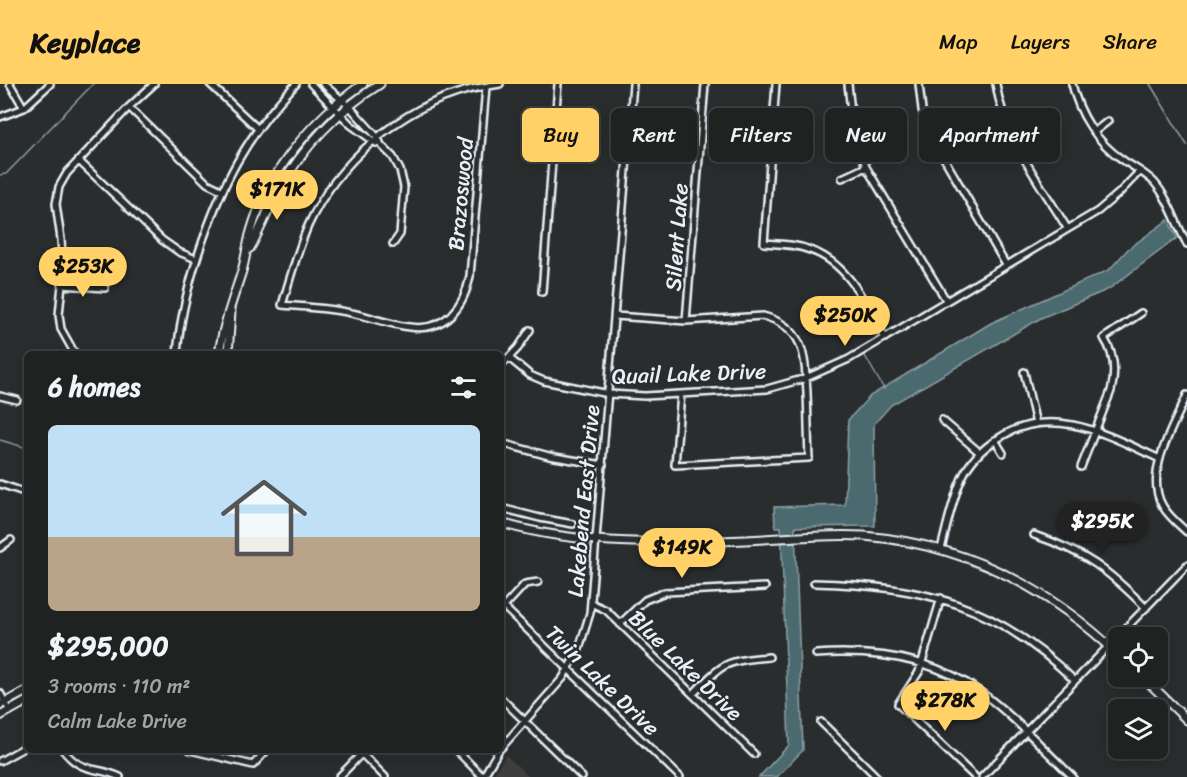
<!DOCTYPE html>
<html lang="en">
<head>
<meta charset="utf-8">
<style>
  body { margin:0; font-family:Sriracha,sans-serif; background:#2d2f2f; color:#f1f3f6; height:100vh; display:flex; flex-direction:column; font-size:22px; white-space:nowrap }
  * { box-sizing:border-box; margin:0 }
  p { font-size:20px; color:#a2a4a5 }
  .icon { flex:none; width:33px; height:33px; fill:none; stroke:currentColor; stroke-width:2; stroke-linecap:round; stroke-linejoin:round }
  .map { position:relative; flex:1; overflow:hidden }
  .panel { position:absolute; left:24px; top:267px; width:480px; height:402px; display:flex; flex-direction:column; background:#202222; border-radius:9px; box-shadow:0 3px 15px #0003,0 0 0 2px #3d3f40 }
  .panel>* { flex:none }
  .banner { position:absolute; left:522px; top:24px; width:570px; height:54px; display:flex; gap:12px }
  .buttons { position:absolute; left:1108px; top:543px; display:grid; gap:12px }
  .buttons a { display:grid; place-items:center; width:60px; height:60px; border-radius:9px; background:#202222; box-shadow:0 3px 15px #0003,0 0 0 2px #3d3f40; font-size:30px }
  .price { position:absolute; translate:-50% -51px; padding:0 14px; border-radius:21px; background:#ffd166; color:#111; font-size:20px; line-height:39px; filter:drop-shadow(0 2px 3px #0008) }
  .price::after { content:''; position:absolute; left:50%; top:36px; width:18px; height:14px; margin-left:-9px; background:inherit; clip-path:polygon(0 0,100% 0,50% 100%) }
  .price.selected { background:#222; color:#fff }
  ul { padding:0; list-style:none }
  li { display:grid; align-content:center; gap:12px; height:318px; padding:0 24px }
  li span { display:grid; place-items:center; height:186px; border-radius:9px; color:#555 }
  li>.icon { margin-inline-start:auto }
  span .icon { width:108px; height:108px; fill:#fffc; stroke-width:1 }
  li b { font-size:26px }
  h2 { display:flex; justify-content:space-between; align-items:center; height:72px; padding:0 24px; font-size:26px }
  .chip { padding:0 21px; border-radius:9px; background:#202222; box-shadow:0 3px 15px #0003,0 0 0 2px #3d3f40; font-size:21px; line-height:54px }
  .chip.selected { background:#ffd166; color:#111 }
  header { display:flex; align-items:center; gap:36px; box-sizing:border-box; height:84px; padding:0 30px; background:#ffd166; color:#111 }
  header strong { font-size:28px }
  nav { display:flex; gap:33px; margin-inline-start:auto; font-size:21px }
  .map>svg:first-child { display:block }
  .built { fill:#403d3e }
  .water { fill:#4c6a6f; stroke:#8aa0a6; stroke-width:1.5 }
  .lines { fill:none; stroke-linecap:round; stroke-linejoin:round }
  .stream { stroke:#8aa0a6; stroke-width:1.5 }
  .minor-casing { stroke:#e8f1f8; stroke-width:10 }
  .tertiary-casing { stroke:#e8f1f8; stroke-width:11 }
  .minor { stroke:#2a2d2e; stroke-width:5 }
  .tertiary { stroke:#2a2d2e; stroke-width:7 }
  .labels { text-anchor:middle; stroke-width:4.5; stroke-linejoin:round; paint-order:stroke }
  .street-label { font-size:22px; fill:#e8f1f8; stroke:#2a2d2e }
</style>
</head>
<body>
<header>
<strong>Keyplace</strong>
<nav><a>Map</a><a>Layers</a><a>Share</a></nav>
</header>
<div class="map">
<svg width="1187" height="693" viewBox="0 0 1187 693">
  <rect width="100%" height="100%" fill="#2a2d2e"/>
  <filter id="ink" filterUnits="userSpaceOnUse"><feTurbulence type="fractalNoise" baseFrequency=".0167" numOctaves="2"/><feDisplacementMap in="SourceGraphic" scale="12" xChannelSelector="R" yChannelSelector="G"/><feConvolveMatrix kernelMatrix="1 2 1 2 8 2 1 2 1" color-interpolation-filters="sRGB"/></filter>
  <g filter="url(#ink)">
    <path class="built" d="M 506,671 L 529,693 L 492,693 Z"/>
    <path class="water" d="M 1168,136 L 1177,154 L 1109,205 L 1041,234 L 891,321 L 874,340 L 875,442 L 795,443 L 803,666 L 777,693 L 759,693 L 789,661 L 781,443 L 775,443 L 774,423 L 845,421 L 848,336 L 870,312 L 991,239 L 1109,186 L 1128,165 Z"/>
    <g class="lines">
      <path class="stream" d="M 1150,0 L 1187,61
        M 0,91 L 6,90 L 93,0
        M 865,272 L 884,305
        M 0,356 L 27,364"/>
      <defs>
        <path id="minor" d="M 10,0 L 24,24
          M 210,0 L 257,44
          M 311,0 L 351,41 L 376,59
          M 323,0 L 349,22 L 378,54 L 381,61 L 393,73 L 400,86 L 404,103 L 400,150 L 393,160
          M 776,0 L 764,159 C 779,160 795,160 810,166 C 849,179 866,221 885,254
          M 848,0 L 853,46 L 866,83 L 946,216
          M 919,0 L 922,26 L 930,50 L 1006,181
          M 996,0 C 1004,53 1040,99 1067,144
          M 1072,0 C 1079,30 1097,59 1123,76 C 1133,83 1145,89 1154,98 C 1169,115 1176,140 1187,160
          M 486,3 L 470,192 C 464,223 444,248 410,243 C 391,241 374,234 356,230 C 331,224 306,223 282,221 C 290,195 297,168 308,142 C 337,78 400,24 468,6 C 478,3 489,2 500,0
          M 129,23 L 207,99 L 221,106
          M 0,33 L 24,24 L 50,0
          M 1094,48 L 1108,37
          M 79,77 L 162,156 L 179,168 L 196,175
          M 842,94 L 866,83
          M 63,201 L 105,204
          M 542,208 L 558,0
          M 615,232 L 686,237 L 763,232 C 805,243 805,272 807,309 C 808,331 808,353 809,374 L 675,381 L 681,310
          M 686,237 L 705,0
          M 75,270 L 61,245 L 59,231 L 63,190 L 61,155 L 56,120 L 59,103 L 67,89 L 129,23 L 154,0
          M 177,270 C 180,234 188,202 199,168 C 221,101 247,50 296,0
          M 509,274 L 530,291 L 544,297 L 609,310 L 645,312 L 767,305 L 806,294 L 849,275 L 1098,127 L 1119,109 L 1140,87
          M 501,282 L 518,264 L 530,246
          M 1024,288 L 1036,340
          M 1187,311 C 1174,342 1144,388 1162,421 C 1168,432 1178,440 1187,448
          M 0,312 L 17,316
          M 942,336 L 979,368
          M 995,356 L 1003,369
          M 501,359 L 549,372 L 603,381
          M 1081,383 L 1111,307 C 1116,288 1115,271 1104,254 L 1141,229
          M 0,400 L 27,409
          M 501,424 L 540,434 L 573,440
          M 1034,451 C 1085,468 1108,486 1146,524
          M 0,464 L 11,456
          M 941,465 C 947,442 952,416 962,394 C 970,376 983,364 999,354 C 1053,319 1109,352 1160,375
          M 814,499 C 922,501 996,520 1075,597
          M 941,514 L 919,588 L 898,620 L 975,693
          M 591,519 L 606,526 L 754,670
          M 504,523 L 680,693
          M 501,526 L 525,500 L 538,498
          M 620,540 L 645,516 L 665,508 L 765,503
          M 816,570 C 874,566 934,574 982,609 C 1015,633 1043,665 1073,693
          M 0,609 L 10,627
          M 693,610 C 724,578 725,577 769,573
          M 501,614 L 582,693
          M 821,638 L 877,693
          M 501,664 L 563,594 L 579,565 L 590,529 L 633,0
          M 63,666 C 82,690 96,682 120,693
          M 190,666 L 253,681 L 267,666
          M 456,666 L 483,693
          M 362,670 L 385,693
          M 0,677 L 27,662
          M 339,693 L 365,666
          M 483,693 L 499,666
          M 982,693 L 1187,481"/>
        <path id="tertiary" d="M 250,164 C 261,145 268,125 279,106 C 302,64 338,26 380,0
          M 219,270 C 223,241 233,215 242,187 C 246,173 247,160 251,147 C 268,88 313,34 363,0
          M 228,270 L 231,228
          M 501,439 C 587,464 675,459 764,455 C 797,453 831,450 864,452 C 963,460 1048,503 1119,571
          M 1142,592 L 1187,636
          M 0,621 L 27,607
          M 0,632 L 27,617"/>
      </defs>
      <use href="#minor" class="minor-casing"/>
      <use href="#tertiary" class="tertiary-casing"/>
      <use href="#minor" class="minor"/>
      <use href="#tertiary" class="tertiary"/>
    </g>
  </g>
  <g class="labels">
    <g class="street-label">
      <text transform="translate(460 110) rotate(-85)" y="8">Brazoswood</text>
      <text transform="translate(676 153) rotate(-86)" y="8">Silent Lake</text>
      <text transform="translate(689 289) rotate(-2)" y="8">Quail Lake Drive</text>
      <text transform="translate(583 417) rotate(-85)" y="8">Lakebend East Drive</text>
      <text transform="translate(686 581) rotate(44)" y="8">Blue Lake Drive</text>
      <text transform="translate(603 596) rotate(44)" y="8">Twin Lake Drive</text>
    </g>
  </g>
</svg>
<div class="buttons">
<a><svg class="icon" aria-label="locate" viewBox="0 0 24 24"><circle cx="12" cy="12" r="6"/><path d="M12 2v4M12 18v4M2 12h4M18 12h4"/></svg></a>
<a><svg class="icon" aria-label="layers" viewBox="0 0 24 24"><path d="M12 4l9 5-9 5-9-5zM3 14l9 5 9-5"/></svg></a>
</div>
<b class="price" style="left:277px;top:137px">$171K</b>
<b class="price" style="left:83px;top:214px">$253K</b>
<b class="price" style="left:845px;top:263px">$250K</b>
<b class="price selected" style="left:1102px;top:469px">$295K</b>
<b class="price" style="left:682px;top:495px">$149K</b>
<b class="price" style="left:945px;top:648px">$278K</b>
<div class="banner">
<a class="chip selected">Buy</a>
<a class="chip">Rent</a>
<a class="chip">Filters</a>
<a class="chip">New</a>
<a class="chip">Apartment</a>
</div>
<section class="panel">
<h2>6 homes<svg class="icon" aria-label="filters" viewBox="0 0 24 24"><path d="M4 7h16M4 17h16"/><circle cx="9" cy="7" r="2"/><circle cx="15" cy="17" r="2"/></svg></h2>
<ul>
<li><span style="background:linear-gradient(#bfe0f5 60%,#b9a48a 0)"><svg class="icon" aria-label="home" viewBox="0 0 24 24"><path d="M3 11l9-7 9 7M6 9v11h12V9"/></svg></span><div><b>$295,000</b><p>3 rooms · 110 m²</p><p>Calm Lake Drive</p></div></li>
</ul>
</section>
</div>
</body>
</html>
